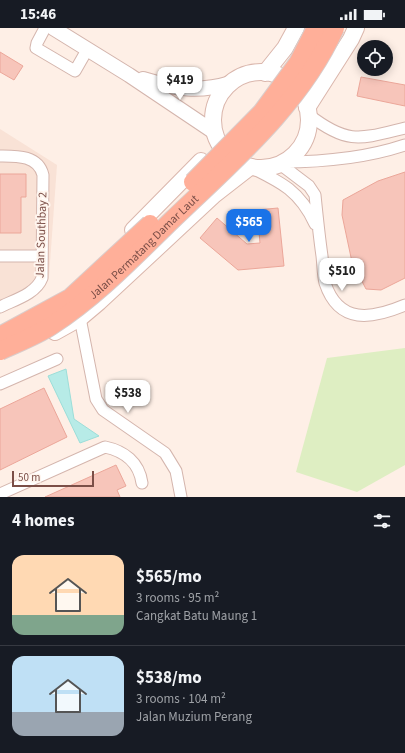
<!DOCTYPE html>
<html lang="en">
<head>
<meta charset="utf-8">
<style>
  body { margin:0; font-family:"Source Sans 3",sans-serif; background:#242831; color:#f1f3f6; height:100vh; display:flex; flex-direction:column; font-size:15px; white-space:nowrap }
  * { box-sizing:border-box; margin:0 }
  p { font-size:13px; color:#9ea1a6 }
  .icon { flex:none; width:22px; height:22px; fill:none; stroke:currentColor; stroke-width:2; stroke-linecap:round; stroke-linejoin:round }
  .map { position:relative; height:469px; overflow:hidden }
  .panel { display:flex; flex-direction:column; background:#171b24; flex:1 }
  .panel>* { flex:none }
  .controls { position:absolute; left:357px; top:12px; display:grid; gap:8px }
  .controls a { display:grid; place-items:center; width:36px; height:36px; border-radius:50%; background:#171b24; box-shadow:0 2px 10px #0003; font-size:20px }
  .scale { position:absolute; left:12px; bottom:10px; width:82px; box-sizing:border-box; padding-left:4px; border:2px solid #7b4e47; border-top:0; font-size:11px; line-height:14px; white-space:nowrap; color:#7b4e47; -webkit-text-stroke:3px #fff5ee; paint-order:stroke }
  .price { position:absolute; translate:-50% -34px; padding:0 9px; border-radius:8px; background:#fff; color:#222; font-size:13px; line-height:26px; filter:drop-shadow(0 1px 2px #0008) }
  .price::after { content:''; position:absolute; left:50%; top:24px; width:12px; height:9px; margin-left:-6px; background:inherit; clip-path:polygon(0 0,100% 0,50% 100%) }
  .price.current { background:#1a73e8; color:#fff }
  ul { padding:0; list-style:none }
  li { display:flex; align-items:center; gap:12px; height:100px; padding:0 12px }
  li+li { border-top:1px solid #363941 }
  li span { display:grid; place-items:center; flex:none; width:112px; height:80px; border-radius:12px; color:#555 }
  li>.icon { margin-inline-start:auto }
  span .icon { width:48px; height:48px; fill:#fffc; stroke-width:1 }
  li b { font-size:17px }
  h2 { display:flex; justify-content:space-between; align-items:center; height:48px; padding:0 12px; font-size:17px }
  .status { display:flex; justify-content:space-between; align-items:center; height:28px; padding:0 20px; background:#171b24; direction:ltr }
  .status svg { height:11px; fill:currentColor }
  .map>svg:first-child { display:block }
  .residential { fill:#f9e2d6 }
  .green { fill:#deeec2 }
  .water { fill:#b7ebe7; stroke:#9cded9 }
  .building { fill:#f7c5ba; stroke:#eba699 }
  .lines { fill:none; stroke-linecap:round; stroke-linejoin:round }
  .minor-casing { stroke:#d4b5ad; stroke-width:13 }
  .tertiary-casing { stroke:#d4b5ad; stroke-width:16 }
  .secondary-casing { stroke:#dab6ac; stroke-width:18 }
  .minor { stroke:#fff; stroke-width:11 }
  .tertiary { stroke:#fff; stroke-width:14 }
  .secondary { stroke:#fff; stroke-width:16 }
  .trunk-bridge-casing { stroke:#dacdcb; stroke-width:20; stroke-linecap:butt }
  .trunk-bridge { stroke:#ffaf99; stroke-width:18 }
  .labels { text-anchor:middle; stroke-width:4; stroke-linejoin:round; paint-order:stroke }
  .street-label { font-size:12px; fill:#7b4e47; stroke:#fff5ee }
</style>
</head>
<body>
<div class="status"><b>15:46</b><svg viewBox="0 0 49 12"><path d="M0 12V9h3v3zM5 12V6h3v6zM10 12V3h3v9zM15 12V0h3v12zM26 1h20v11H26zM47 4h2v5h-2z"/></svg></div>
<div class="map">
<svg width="405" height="469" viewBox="0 0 405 469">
  <rect width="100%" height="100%" fill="#feefe6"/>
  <path class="residential" d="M 0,101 L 57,137 L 49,249 L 45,259 L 36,268 L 0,286 Z"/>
  <path class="green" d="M 405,320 L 405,437 L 357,464 L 296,444 L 327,330 Z"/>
  <path class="water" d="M 66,341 L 74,391 L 99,408 L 80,415 L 48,348 Z"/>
  <path class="building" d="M 0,24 L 23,38 L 14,52 L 0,44 Z
    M 361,49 L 405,57 L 405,78 L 357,68 Z
    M 405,144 L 405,250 L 381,262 L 366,261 L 352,234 L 342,187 L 343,172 L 378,153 Z
    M 0,146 L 26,146 L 26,169 L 21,169 L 21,205 L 0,205 Z
    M 278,180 L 284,238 L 238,242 L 200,210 L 217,190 L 247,216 L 260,215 L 257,182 Z
    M 44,360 L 67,409 L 0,442 L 0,381 Z
    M 116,437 L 126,458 L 117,462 L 120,469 L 45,469 Z"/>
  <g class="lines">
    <defs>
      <path id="minor" d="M 45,0 L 37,15 L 36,20 L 75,43 L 87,22
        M 309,87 C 348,117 360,111 405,100
        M 0,128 C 16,128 38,127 43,147 L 42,250 C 36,266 14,272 0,279
        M 283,134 C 324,134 366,130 405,117
        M 280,136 L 309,158 L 315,167 C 317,187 319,207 322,228 C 323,237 323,247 325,255 C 339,297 372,291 405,277
        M 250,139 C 281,154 300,163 315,196
        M 0,228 L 42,228
        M 80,290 L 96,371 L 103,382 L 165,425 L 176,443 L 181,469
        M 0,356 L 57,331
        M 0,466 L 105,419 C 124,423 139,434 142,455"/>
      <path id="tertiary" d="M 53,0 L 129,47 L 214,104
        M 143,51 C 176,61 198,65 231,55"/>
      <path id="secondary" d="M213 92a48 48 0 1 1 96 0a48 48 0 1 1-96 0Z
        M 265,45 L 285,20 L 296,0
        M 307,80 L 351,11 L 356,0
        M 133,202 L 201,133
        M 55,304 L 80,290 L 99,274 L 214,167 L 250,139"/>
    </defs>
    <use href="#minor" class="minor-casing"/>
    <use href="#tertiary" class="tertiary-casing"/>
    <use href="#secondary" class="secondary-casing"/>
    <use href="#minor" class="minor"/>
    <use href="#tertiary" class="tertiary"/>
    <use href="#secondary" class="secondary"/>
    <defs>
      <g id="trunk-bridge">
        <path d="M 193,154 L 262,84 L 298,35 L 316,0"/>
        <path d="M 0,308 L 70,270 L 150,196"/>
        <path id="s1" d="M 0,323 C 17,315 36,308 51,298 C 96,269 132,231 170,194 C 230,136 300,78 335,0"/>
      </g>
    </defs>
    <use href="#trunk-bridge" class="trunk-bridge-casing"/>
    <use href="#trunk-bridge" class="trunk-bridge"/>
  </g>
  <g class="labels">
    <g class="street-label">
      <text transform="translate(41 207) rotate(-88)" y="4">Jalan Southbay 2</text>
      <text dy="4" stroke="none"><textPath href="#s1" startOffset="179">Jalan Permatang Damar Laut</textPath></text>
    </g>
  </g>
</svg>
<div class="controls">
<a><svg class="icon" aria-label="locate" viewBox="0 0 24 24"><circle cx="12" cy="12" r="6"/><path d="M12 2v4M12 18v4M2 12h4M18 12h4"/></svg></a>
</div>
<div class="scale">50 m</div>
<b class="price" style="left:180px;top:73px">$419</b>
<b class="price current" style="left:249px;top:215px">$565</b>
<b class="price" style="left:342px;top:264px">$510</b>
<b class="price" style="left:128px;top:386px">$538</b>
</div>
<section class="panel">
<h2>4 homes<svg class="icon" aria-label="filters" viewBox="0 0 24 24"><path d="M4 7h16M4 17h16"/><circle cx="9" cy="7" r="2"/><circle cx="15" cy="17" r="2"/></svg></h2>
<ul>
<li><span style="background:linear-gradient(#ffd9b3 75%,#7fa58c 0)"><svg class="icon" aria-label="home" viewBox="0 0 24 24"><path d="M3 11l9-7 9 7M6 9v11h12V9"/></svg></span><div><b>$565/mo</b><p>3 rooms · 95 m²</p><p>Cangkat Batu Maung 1</p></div></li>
<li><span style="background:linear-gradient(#bfe0f5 70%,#9aa5b1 0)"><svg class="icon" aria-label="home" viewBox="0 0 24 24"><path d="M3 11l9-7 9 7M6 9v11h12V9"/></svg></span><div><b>$538/mo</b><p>3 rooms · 104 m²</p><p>Jalan Muzium Perang</p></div></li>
</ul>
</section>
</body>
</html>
